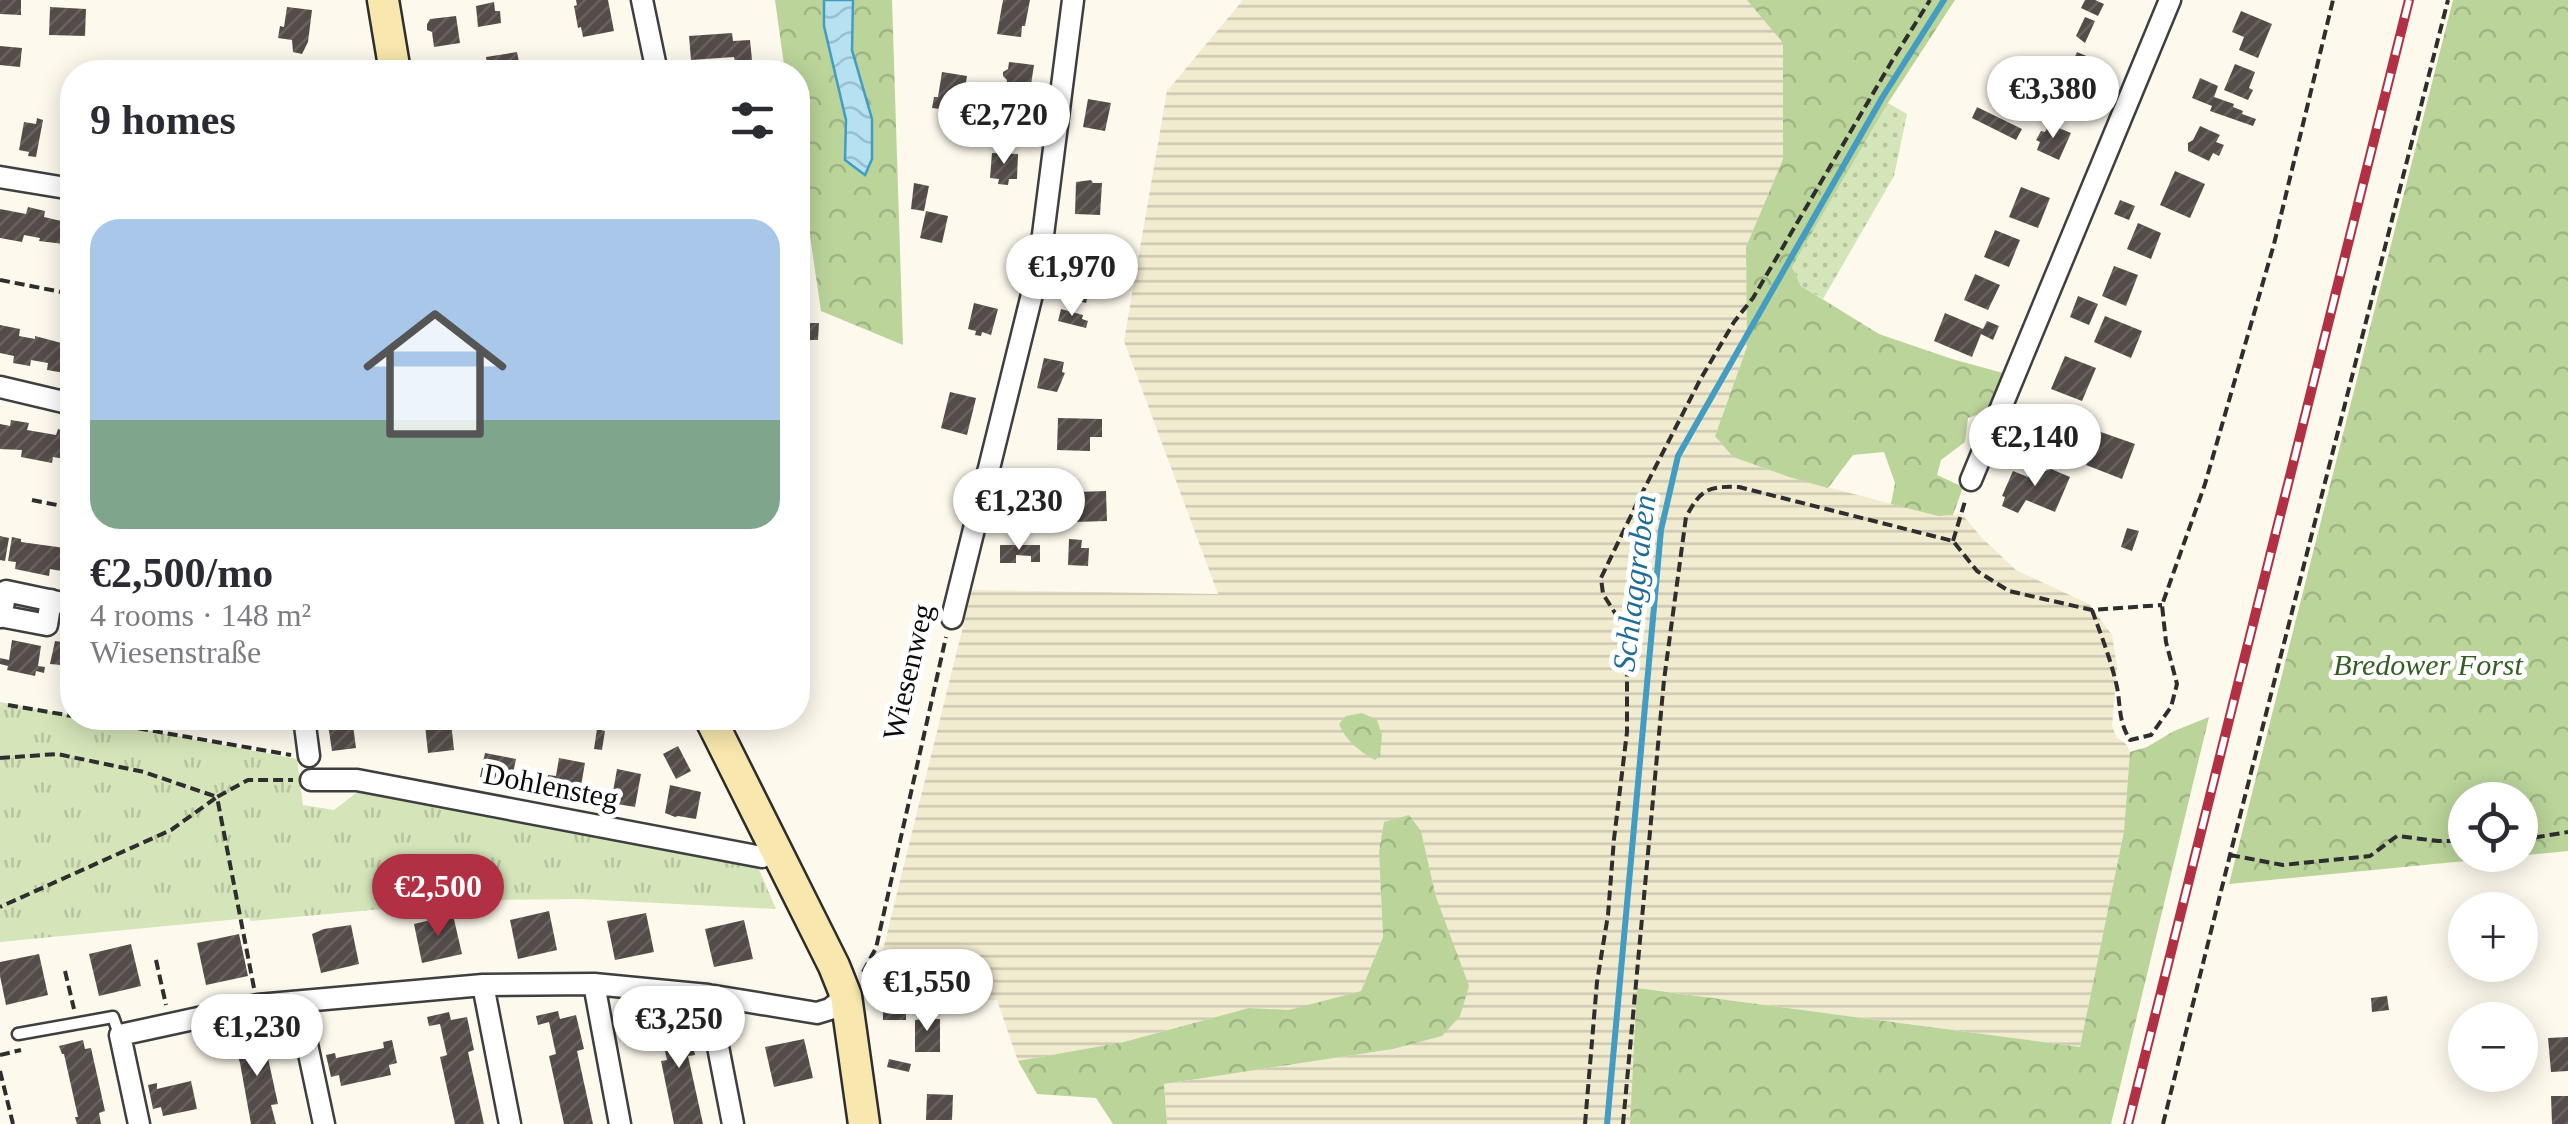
<!DOCTYPE html>
<html lang="en">
<head>
<meta charset="utf-8">
<style>
  body { margin:0; font-family:Georgia,serif; background:#f7f7f7; color:#2b2b33; height:100vh; display:flex; flex-direction:column; font-size:38px; white-space:nowrap }
  * { box-sizing:border-box; margin:0 }
  p { font-size:32px; color:#7c7c81 }
  .icon { flex:none; width:55px; height:55px; fill:none; stroke:currentColor; stroke-width:2; stroke-linecap:round; stroke-linejoin:round }
  .map { position:relative; flex:1; overflow:hidden }
  .details { position:absolute; left:60px; top:60px; width:750px; height:670px; display:flex; flex-direction:column; background:#fff; border-radius:40px; box-shadow:0 5px 25px #0003 }
  .details>* { flex:none }
  .controls { position:absolute; left:2448px; top:782px; display:grid; gap:20px }
  .controls a { display:grid; place-items:center; width:90px; height:90px; border-radius:50%; background:#fff; box-shadow:0 5px 25px #0003; font-size:50px }
  .price { position:absolute; translate:-50% -85px; padding:0 22px; border-radius:35px; background:#fff; color:#222; font-size:32px; line-height:65px; filter:drop-shadow(0 2px 5px #0008) }
  .price::after { content:''; position:absolute; left:50%; top:60px; width:30px; height:22px; margin-left:-15px; background:inherit; clip-path:polygon(0 0,100% 0,50% 100%) }
  .price.active { background:#b13043; color:#fff }
  ul { padding:0; list-style:none }
  li { display:grid; align-content:center; gap:20px; height:530px; padding:0 30px }
  li+li { border-top:2px solid #e1e1e2 }
  li span { display:grid; place-items:center; height:310px; border-radius:30px; color:#555 }
  li>.icon { margin-inline-start:auto }
  span .icon { width:180px; height:180px; fill:#fffc; stroke-width:1 }
  li b { font-size:42px }
  h2 { display:flex; justify-content:space-between; align-items:center; height:120px; padding:0 30px; font-size:42px }
  .map>svg:first-child { display:block }
  .farmland { fill:url(#farmland-rules) }
  .grass { fill:url(#grass-dots) }
  .forest { fill:url(#forest-crowns); fill-rule:evenodd }
  .park { fill:url(#park-tufts) }
  .water { fill:url(#water-waves); stroke:#439cc2; stroke-width:2.5 }
  .lines { fill:none; stroke-linecap:round; stroke-linejoin:round }
  .stream { stroke:#439cc2; stroke-width:6 }
  .building { fill:url(#building-hatch) }
  .lane-casing { stroke:#3f3f3f; stroke-width:15 }
  .street-casing { stroke:#3f3f3f; stroke-width:25 }
  .secondary-casing { stroke:#2e2e2e; stroke-width:35 }
  .path { stroke:#2e2e2e; stroke-width:4; stroke-dasharray:10 5; stroke-linecap:butt }
  .lane { stroke:#fff; stroke-width:10 }
  .street { stroke:#fff; stroke-width:20 }
  .secondary { stroke:#f8e8ad; stroke-width:30 }
  .rail-casing { stroke:#b13043; stroke-width:10 }
  .rail { stroke:#fff; stroke-width:6; stroke-dasharray:19; stroke-linecap:butt }
  .labels { text-anchor:middle; stroke-width:10; stroke-linejoin:round; paint-order:stroke }
  .park-label { font-size:30px; font-style:italic; fill:#355e22; stroke:#fff }
  .street-label { font-size:30px; fill:#0c0c0c; stroke:#fff }
  .water-label { font-size:32px; font-style:italic; fill:#206d93; stroke:#fff }
</style>
</head>
<body>
<div class="map">
<svg width="2568" height="1124" viewBox="0 0 2568 1124">
  <defs>
    <pattern id="farmland-rules" width="6" height="5" patternUnits="userSpaceOnUse" patternTransform="scale(2.5)"><rect width="6" height="5" fill="#f1ebcf"/><path d="M0 2.5h6" fill="none" stroke="#cdc8b1"/></pattern>
    <pattern id="grass-dots" width="8" height="8" patternUnits="userSpaceOnUse" patternTransform="scale(2.5)"><rect width="8" height="8" fill="#d4e5b9"/><path d="M2 2h.1M6 6h.1" fill="none" stroke="#b5c39e" stroke-width="1.8" stroke-linecap="round"/></pattern>
    <pattern id="forest-crowns" width="20" height="18" patternUnits="userSpaceOnUse" patternTransform="scale(2.5)"><rect width="20" height="18" fill="#bad49a"/><path d="M2 6a3 3 0 1 1 6 0M12 15a3 3 0 1 1 6 0" fill="none" stroke="#9fb584"/></pattern>
    <pattern id="park-tufts" width="24" height="20" patternUnits="userSpaceOnUse" patternTransform="scale(2.5)"><rect width="24" height="20" fill="#d4e5b9"/><path d="M3 7l-1-3M5 7V3M7 7l1-3M15 17l-1-3M17 17v-4M19 17l1-3" fill="none" stroke="#b5c39e"/></pattern>
    <pattern id="water-waves" width="16" height="10" patternUnits="userSpaceOnUse" patternTransform="scale(2.5)"><rect width="16" height="10" fill="#b6e1f1"/><path d="M0 5q4-4 8 0t8 0" fill="none" stroke="#9bc0cd"/></pattern>
    <pattern id="building-hatch" width="6" height="6" patternUnits="userSpaceOnUse" patternTransform="scale(2.5)"><rect width="6" height="6" fill="#544c49"/><path d="M-1 1l2-2M0 6l6-6M5 7l2-2" fill="none" stroke="#68615f"/></pattern>
  </defs>
  <rect width="100%" height="100%" fill="#fef9ed"/>
  <path class="farmland" d="M 1243,0 L 1747,0 L 1783,42 L 1783,159 L 1746,247 L 1747,347 L 1715,436 L 1733,457 L 1789,477 L 1938,516 L 1962,514 L 1981,537 L 2016,570 L 2089,604 L 2112,635 L 2117,667 L 2112,725 L 2116,737 L 2126,744 L 2130,752 L 2124,831 L 2080,1047 L 1638,988 L 1630,1124 L 1167,1124 L 1164,1084 L 1393,1049 L 1442,1036 L 1436,897 L 1421,831 L 1379,852 L 1383,937 L 1361,991 L 1289,1011 L 1249,1008 L 1124,1042 L 1018,1061 L 997,1000 L 870,1002 L 972,590 L 1218,594 L 1124,341 L 1167,91 Z"/>
  <path class="grass" d="M 1888,103 L 1907,114 L 1894,176 L 1823,299 L 1801,286 L 1792,267 Z"/>
  <path class="forest" d="M 775,0 L 824,0 L 824,26 L 846,120 L 845,160 L 872,119 L 852,50 L 853,0 L 892,0 L 903,345 L 821,311 L 798,154 L 798,72 L 785,72 Z
    M 1747,0 L 1955,0 L 1888,103 L 1792,267 L 1801,286 L 1879,334 L 1952,359 L 2003,373 L 1987,411 L 1968,418 L 1965,442 L 1941,460 L 1937,475 L 1963,487 L 1953,515 L 1938,516 L 1891,504 L 1895,483 L 1884,452 L 1853,455 L 1828,488 L 1789,477 L 1733,457 L 1715,436 L 1747,347 L 1746,247 L 1783,159 L 1783,43 Z
    M 2453,0 L 2568,0 L 2568,851 L 2229,884 ZM 2465,800 L 2520,800 L 2520,855 L 2465,855 Z
    M 1362,713 L 1377,720 L 1382,735 L 1380,756 L 1375,760 C 1360,752 1345,740 1339,724 L 1346,716 Z
    M 2209,717 L 2111,1124 L 1630,1124 L 1637,988 L 2080,1047 L 2124,831 L 2130,752 L 2147,747 L 2174,731 Z
    M 1409,815 L 1421,831 L 1436,897 L 1469,986 L 1460,1016 L 1442,1036 L 1393,1049 L 1164,1084 L 1167,1124 L 1113,1124 L 1096,1098 L 1037,1094 L 1018,1061 L 1124,1042 L 1249,1008 L 1289,1010 L 1361,991 L 1383,937 L 1379,852 L 1384,822 Z"/>
  <path class="park" d="M 0,702 L 297,759 L 303,805 L 334,810 L 361,789 L 757,865 L 776,909 L 580,899 L 481,900 L 251,921 L 249,918 L 0,942 Z"/>
  <path class="water" d="M 824,0 L 853,0 L 852,50 L 872,119 L 872,159 L 865,175 L 845,160 L 846,120 L 824,26 Z"/>
  <g class="lines">
    <path class="stream" d="M 1607,1124 L 1661,530 L 1678,456 L 1882,98 L 1944,0"/>
  </g>
  <path class="building" d="M 0,0 L 21,0 L 21,15 L 0,14 Z
    M 576,0 L 608,0 L 614,31 L 583,37 L 581,27 L 578,28 L 574,6 L 577,5 Z
    M 1003,0 L 1030,0 L 1025,26 L 1022,26 L 1021,37 L 997,34 Z
    M 2085,0 L 2095,0 L 2104,4 L 2098,16 L 2081,8 Z
    M 494,2 L 495,11 L 500,11 L 501,23 L 478,27 L 476,6 Z
    M 50,7 L 86,9 L 85,36 L 49,35 Z
    M 287,7 L 312,10 L 308,42 L 302,54 L 293,52 L 292,40 L 278,38 L 280,26 L 284,27 Z
    M 2241,11 L 2272,24 L 2258,58 L 2239,50 L 2244,37 L 2232,32 Z
    M 456,16 L 460,43 L 434,47 L 432,32 L 427,30 L 427,24 L 430,19 Z
    M 2085,17 L 2095,21 L 2085,43 L 2076,36 Z
    M 732,33 L 733,41 L 750,40 L 752,60 L 735,62 L 734,57 L 691,60 L 689,36 Z
    M 0,46 L 22,48 L 20,67 L 0,65 Z
    M 517,52 L 521,72 L 488,72 L 486,57 Z
    M 2077,52 L 2110,66 L 2104,81 L 2095,77 L 2082,106 L 2057,96 Z
    M 1009,62 L 1034,65 L 1030,91 L 1006,88 L 1007,80 L 1003,76 L 1003,72 L 1008,69 Z
    M 2235,64 L 2255,72 L 2249,88 L 2253,90 L 2248,100 L 2224,90 Z
    M 942,72 L 967,76 L 963,102 L 959,101 L 957,111 L 932,108 L 934,97 L 938,97 Z
    M 2200,78 L 2218,86 L 2214,97 L 2234,104 L 2233,107 L 2243,111 L 2242,114 L 2256,119 L 2253,126 L 2210,111 L 2212,106 L 2192,98 Z
    M 1088,99 L 1111,103 L 1105,131 L 1083,127 Z
    M 1977,107 L 2022,129 L 2016,140 L 1972,118 Z
    M 37,118 L 43,120 L 36,157 L 28,156 L 29,152 L 19,150 L 24,122 L 36,124 Z
    M 2049,124 L 2071,133 L 2059,160 L 2037,150 L 2040,142 L 2036,140 L 2041,131 L 2045,132 Z
    M 2200,126 L 2220,135 L 2216,142 L 2224,145 L 2219,156 L 2213,153 L 2209,161 L 2188,151 L 2188,143 L 2193,140 Z
    M 992,153 L 1018,154 L 1017,179 L 1009,179 L 1008,185 L 998,184 L 999,179 L 990,178 Z
    M 2175,171 L 2205,184 L 2190,218 L 2160,205 Z
    M 1091,180 L 1093,183 L 1102,183 L 1100,215 L 1075,214 L 1076,182 Z
    M 914,183 L 929,186 L 924,211 L 911,209 Z
    M 2021,187 L 2050,198 L 2038,228 L 2009,217 Z
    M 2120,200 L 2135,206 L 2129,220 L 2114,214 Z
    M 28,207 L 45,211 L 44,217 L 61,221 L 62,214 L 72,216 L 72,245 L 39,241 L 40,238 L 24,235 L 22,242 L 0,238 L 0,209 L 26,214 Z
    M 926,211 L 948,216 L 942,243 L 920,238 Z
    M 2138,223 L 2161,233 L 2151,259 L 2127,249 Z
    M 1995,230 L 2020,240 L 2009,267 L 1984,257 Z
    M 1067,263 L 1095,270 L 1086,303 L 1058,296 Z
    M 2114,266 L 2138,275 L 2126,306 L 2102,296 Z
    M 1975,274 L 2000,285 L 1988,310 L 1964,300 Z
    M 2078,296 L 2098,304 L 2089,325 L 2070,317 Z
    M 974,303 L 998,309 L 991,335 L 982,332 L 981,336 L 975,335 L 976,331 L 968,329 Z
    M 1061,309 L 1083,315 L 1082,319 L 1088,321 L 1086,328 L 1058,321 Z
    M 1945,313 L 1983,329 L 1987,321 L 1999,326 L 1993,340 L 1981,334 L 1972,357 L 1934,341 Z
    M 2105,316 L 2142,331 L 2131,358 L 2094,342 Z
    M 812,323 L 819,323 L 818,340 L 800,340 L 800,324 Z
    M 0,325 L 20,329 L 19,336 L 35,339 L 35,336 L 69,345 L 72,336 L 72,367 L 66,366 L 65,373 L 47,370 L 48,363 L 31,360 L 30,366 L 13,363 L 14,356 L 0,353 Z
    M 2065,356 L 2096,368 L 2082,401 L 2051,389 Z
    M 1044,358 L 1064,362 L 1062,372 L 1065,373 L 1057,392 L 1037,388 Z
    M 950,392 L 976,398 L 967,435 L 941,428 Z
    M 1058,418 L 1102,419 L 1102,437 L 1090,437 L 1090,451 L 1057,450 Z
    M 11,420 L 29,423 L 27,430 L 56,435 L 58,429 L 72,432 L 72,460 L 53,457 L 52,463 L 21,457 L 22,450 L 0,449 L 0,424 L 10,426 Z
    M 2098,431 L 2135,444 L 2122,479 L 2086,465 Z
    M 2038,465 L 2046,471 L 2051,469 L 2070,477 L 2055,512 L 2026,500 L 2018,513 L 2002,506 L 2005,497 L 2002,496 L 2013,471 L 2028,477 L 2031,475 L 2033,467 Z
    M 1106,491 L 1107,521 L 1075,522 L 1075,492 Z
    M 2127,528 L 2139,531 L 2132,551 L 2121,547 Z
    M 0,536 L 9,538 L 5,561 L 0,560 Z
    M 12,537 L 21,539 L 21,542 L 72,549 L 72,580 L 66,579 L 67,572 L 50,569 L 49,576 L 15,569 L 16,562 L 8,561 Z
    M 1069,539 L 1082,540 L 1081,548 L 1089,548 L 1088,566 L 1068,565 Z
    M 1000,545 L 1040,545 L 1040,562 L 1031,562 L 1031,556 L 1016,555 L 1016,563 L 1000,563 Z
    M 64,636 L 72,637 L 72,666 L 50,664 L 55,641 L 63,642 Z
    M 12,640 L 41,646 L 38,666 L 45,667 L 44,673 L 36,671 L 35,676 L 7,670 L 8,666 L 0,664 L 0,658 L 9,660 Z
    M 327,718 L 352,718 L 356,748 L 332,751 Z
    M 377,718 L 399,718 L 401,728 L 379,730 Z
    M 509,718 L 524,718 L 522,730 L 507,728 Z
    M 451,722 L 454,750 L 428,753 L 425,725 Z
    M 597,729 L 605,731 L 602,750 L 594,749 Z
    M 678,746 L 691,771 L 676,779 L 663,754 Z
    M 485,753 L 516,759 L 511,783 L 480,777 Z
    M 559,758 L 585,763 L 579,797 L 545,790 L 548,775 L 556,776 Z
    M 617,769 L 641,774 L 635,807 L 611,803 Z
    M 670,785 L 701,792 L 696,819 L 678,816 L 675,817 L 665,813 Z
    M 549,911 L 557,950 L 518,959 L 510,920 Z
    M 646,913 L 654,952 L 615,960 L 607,921 Z
    M 453,915 L 462,954 L 422,963 L 414,924 Z
    M 744,920 L 753,959 L 714,967 L 705,929 Z
    M 351,925 L 359,964 L 321,973 L 312,934 L 324,929 Z
    M 239,934 L 248,976 L 206,985 L 197,943 Z
    M 131,944 L 141,986 L 99,996 L 89,954 Z
    M 39,954 L 48,995 L 6,1005 L 0,976 L 0,962 Z
    M 2387,996 L 2389,1010 L 2372,1012 L 2371,998 Z
    M 883,1003 L 906,1003 L 906,1020 L 883,1020 Z
    M 558,1011 L 560,1019 L 576,1015 L 584,1049 L 577,1051 L 593,1124 L 564,1124 L 549,1056 L 556,1054 L 549,1022 L 538,1025 L 536,1016 Z
    M 921,1011 L 932,1011 L 932,1019 L 940,1019 L 940,1052 L 915,1052 L 915,1020 L 921,1019 Z
    M 449,1012 L 451,1020 L 467,1017 L 474,1050 L 468,1052 L 484,1124 L 455,1124 L 440,1057 L 447,1055 L 440,1024 L 429,1026 L 427,1017 Z
    M 669,1017 L 671,1025 L 688,1021 L 695,1055 L 688,1056 L 703,1124 L 674,1124 L 661,1061 L 667,1060 L 660,1028 L 649,1031 L 647,1022 Z
    M 256,1033 L 257,1041 L 264,1040 L 278,1104 L 271,1105 L 276,1124 L 251,1124 L 240,1063 L 232,1038 Z
    M 2568,1037 L 2568,1071 L 2551,1072 L 2548,1038 Z
    M 804,1039 L 813,1078 L 774,1087 L 765,1047 Z
    M 83,1040 L 85,1049 L 91,1048 L 105,1111 L 99,1113 L 101,1124 L 77,1124 L 75,1117 L 78,1117 L 64,1054 L 62,1054 L 59,1046 Z
    M 392,1040 L 397,1063 L 389,1065 L 391,1075 L 341,1086 L 339,1075 L 331,1077 L 326,1055 L 335,1053 L 336,1058 L 384,1048 L 383,1042 Z
    M 889,1059 L 911,1064 L 909,1072 L 887,1067 Z
    M 191,1081 L 197,1109 L 163,1116 L 161,1107 L 153,1109 L 148,1085 L 157,1083 L 157,1089 Z
    M 927,1094 L 953,1095 L 952,1120 L 926,1120 Z
    M 2551,1096 L 2568,1096 L 2568,1124 L 2552,1124 Z"/>
  <g class="lines">
    <defs>
      <path id="lane" d="M 18,1034 L 113,1017 L 119,1034"/>
      <path id="street" d="M 642,0 L 657,72
        M 0,177 L 72,189
        M 0,387 L 72,404
        M 1971,480 L 2170,0
        M 0,616 L 47,625 L 51,600
        M 1,617 L 6,591 L 72,605
        M 952,618 L 1039,266 L 1073,0
        M 304,718 L 309,756
        M 311,780 L 357,780 L 762,857 L 776,847
        M 594,984 L 620,1124
        M 483,985 L 510,1124
        M 708,995 L 733,1124
        M 298,1002 L 324,1124
        M 139,1124 L 120,1035 L 258,1005 L 483,985 L 594,984 L 708,995 L 817,1013 L 830,1009 L 846,996"/>
      <path id="secondary" d="M 383,0 L 395,72
        M 710,718 L 834,966 L 846,996 L 864,1124"/>
    </defs>
    <use href="#lane" class="lane-casing"/>
    <use href="#street" class="street-casing"/>
    <use href="#secondary" class="secondary-casing"/>
    <path class="path" d="M 0,280 L 72,294
      M 32,500 L 72,508
      M 1953,541 L 1966,498
      M 2092,610 C 2101,635 2111,660 2117,687 C 2121,708 2118,720 2130,740 L 2151,735 L 2171,707 L 2177,684 L 2166,642 L 2162,605 L 2205,484 L 2274,244 L 2333,0
      M 8,705 L 72,716
      M 79,718 L 291,755
      M 0,758 L 57,754 L 144,772 L 217,797 L 171,830 L 0,907
      M 2520,840 L 2568,832
      M 2230,855 L 2283,865 L 2370,856 L 2397,836 L 2438,841 L 2465,841
      M 156,960 L 166,1005
      M 65,971 L 74,1009
      M 863,972 L 876,948 L 946,637
      M 254,988 L 217,797 L 248,780 L 293,780
      M 0,1055 L 21,1050
      M 0,1071 L 13,1124
      M 1585,1124 L 1597,982 L 1608,915 L 1614,839 L 1627,732 L 1627,643 L 1622,624 L 1603,594 L 1601,578 L 1639,499 L 1700,380 L 1734,322 L 1753,298 L 1892,61 L 1930,0
      M 1623,1124 L 1664,680 L 1686,517 C 1701,489 1708,486 1739,487 L 1953,541 L 1977,571 L 2009,591 L 2092,610 L 2162,605
      M 2163,1124 L 2230,855 L 2448,0"/>
    <use href="#lane" class="lane"/>
    <use href="#street" class="street"/>
    <use href="#secondary" class="secondary"/>
    <defs>
      <path id="rail" d="M 2128,1124 L 2409,0"/>
    </defs>
    <use href="#rail" class="rail-casing"/>
    <use href="#rail" class="rail"/>
  </g>
  <g class="labels">
    <g class="park-label">
      <text x="2428" y="675">Bredower Forst</text>
    </g>
    <g class="street-label">
      <text transform="translate(908 672) rotate(-77)" y="10">Wiesenweg</text>
      <text transform="translate(551 786) rotate(11)" y="10">Dohlensteg</text>
    </g>
    <g class="water-label">
      <text transform="translate(1634 583) rotate(-83)" y="11">Schlaggraben</text>
    </g>
  </g>
</svg>
<div class="controls">
<a><svg class="icon" aria-label="locate" viewBox="0 0 24 24"><circle cx="12" cy="12" r="6"/><path d="M12 2v4M12 18v4M2 12h4M18 12h4"/></svg></a>
<a>+</a>
<a>−</a>
</div>
<b class="price" style="left:2053px;top:141px">€3,380</b>
<b class="price" style="left:1004px;top:167px">€2,720</b>
<b class="price" style="left:1072px;top:319px">€1,970</b>
<b class="price" style="left:2035px;top:489px">€2,140</b>
<b class="price" style="left:1019px;top:553px">€1,230</b>
<b class="price active" style="left:438px;top:939px">€2,500</b>
<b class="price" style="left:927px;top:1034px">€1,550</b>
<b class="price" style="left:679px;top:1071px">€3,250</b>
<b class="price" style="left:257px;top:1079px">€1,230</b>
<section class="details">
<h2>9 homes<svg class="icon" aria-label="filters" viewBox="0 0 24 24"><path d="M4 7h16M4 17h16"/><circle cx="9" cy="7" r="2"/><circle cx="15" cy="17" r="2"/></svg></h2>
<ul>
<li><span style="background:linear-gradient(#a9c7e8 65%,#7fa58c 0)"><svg class="icon" aria-label="home" viewBox="0 0 24 24"><path d="M3 11l9-7 9 7M6 9v11h12V9"/></svg></span><div><b>€2,500/mo</b><p>4 rooms · 148 m²</p><p>Wiesenstraße</p></div></li>
</ul>
</section>
</div>
</body>
</html>
